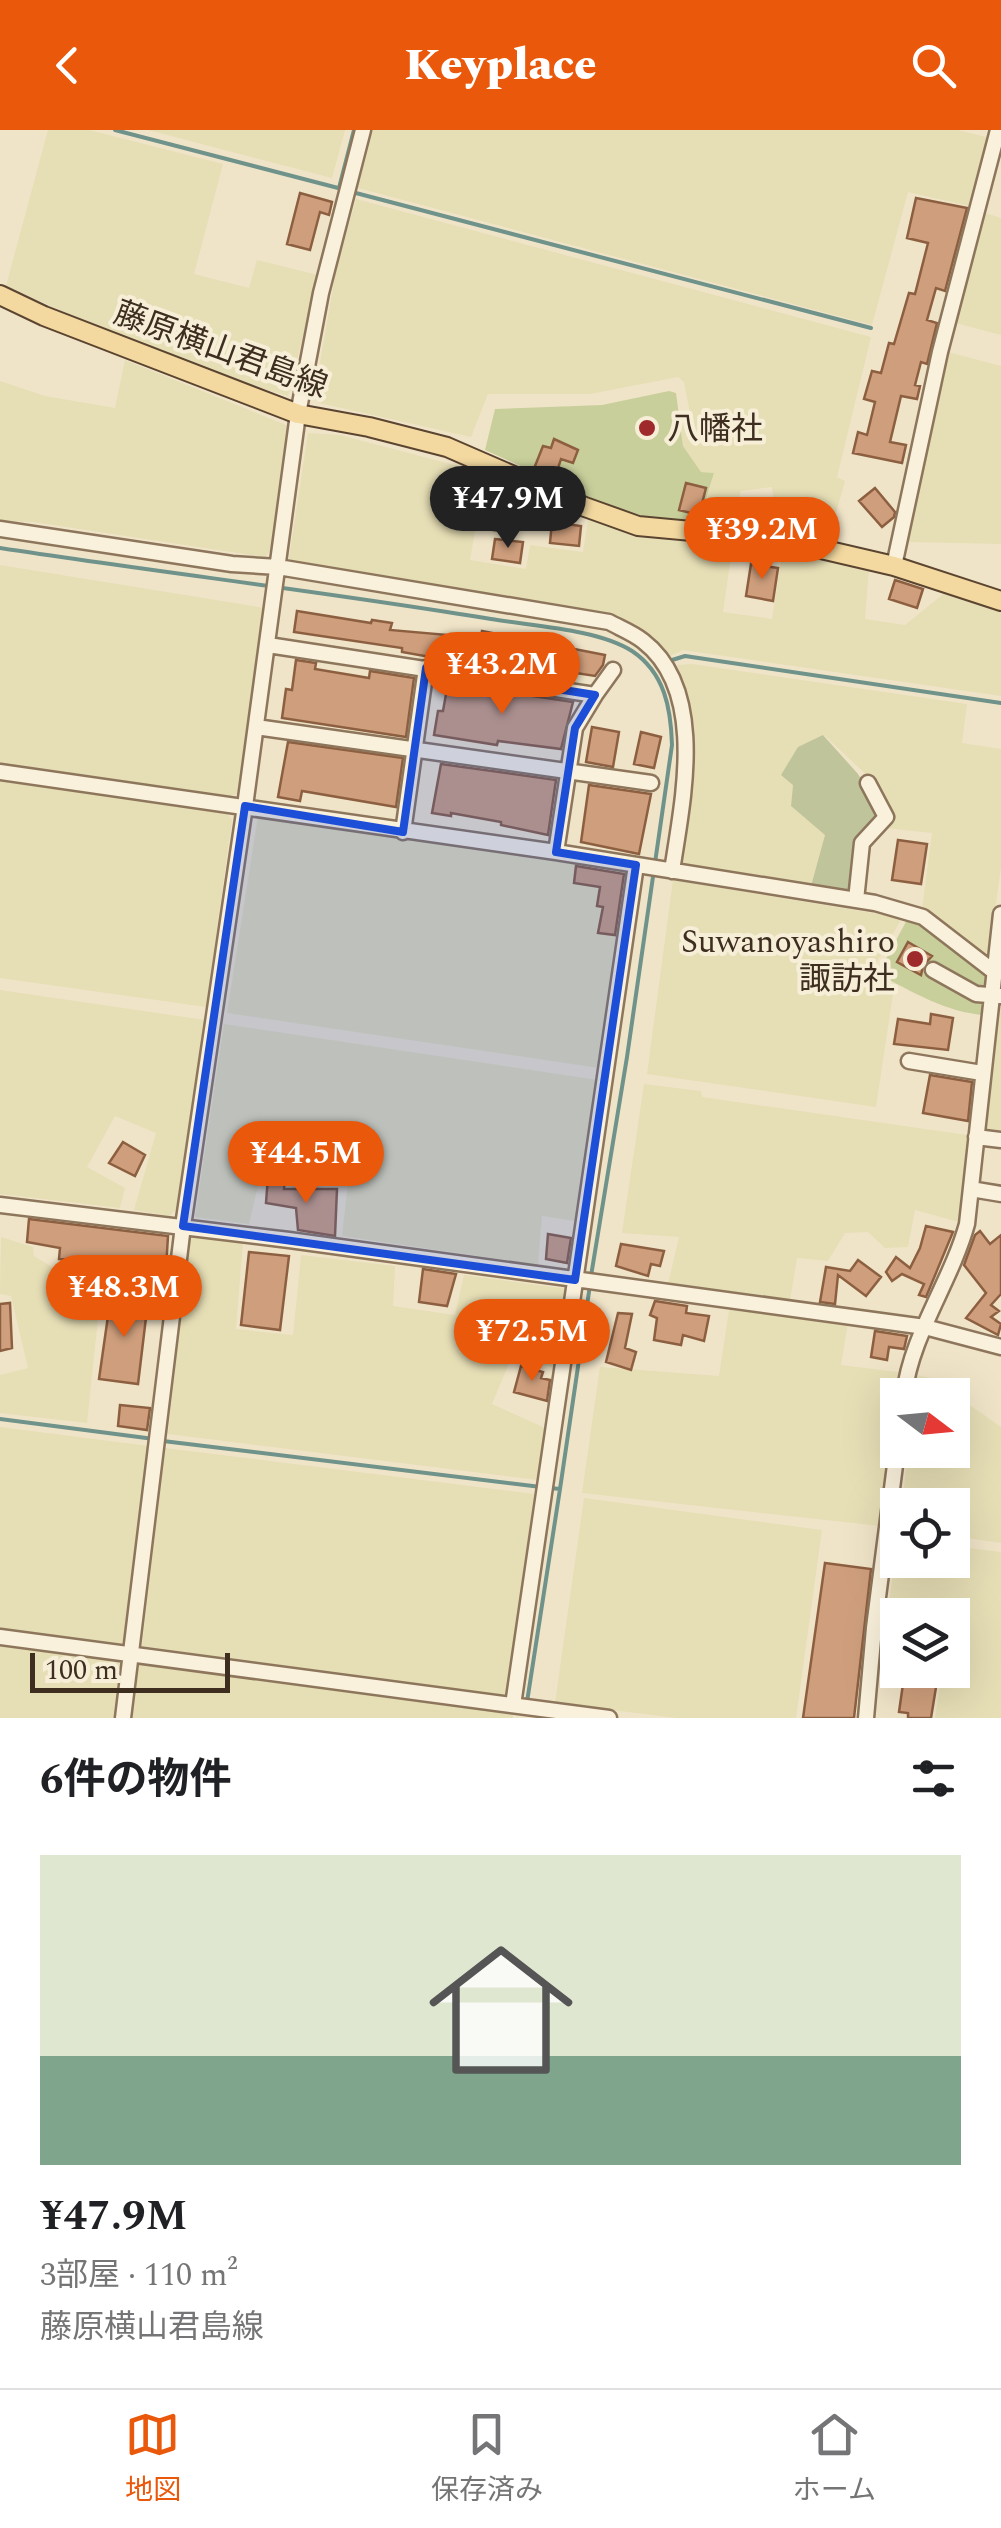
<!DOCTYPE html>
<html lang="ja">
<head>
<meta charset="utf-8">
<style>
  body { margin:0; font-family:Spectral,"Noto Sans JP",serif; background:#f6f6f6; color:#202124; height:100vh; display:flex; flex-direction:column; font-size:38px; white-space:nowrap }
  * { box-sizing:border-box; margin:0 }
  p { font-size:32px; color:#757577 }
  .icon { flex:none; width:55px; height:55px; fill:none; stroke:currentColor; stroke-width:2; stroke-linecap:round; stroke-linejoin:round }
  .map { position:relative; height:1588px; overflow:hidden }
  .drawer { display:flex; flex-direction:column; background:#fff; flex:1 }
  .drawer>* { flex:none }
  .needle { width:65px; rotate:106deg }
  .buttons { position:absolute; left:880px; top:1248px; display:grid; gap:20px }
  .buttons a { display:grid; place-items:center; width:90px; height:90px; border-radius:0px; background:#fff; box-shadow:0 10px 40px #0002; font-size:50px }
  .scale { position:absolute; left:30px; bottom:25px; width:200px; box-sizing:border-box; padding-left:10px; border:5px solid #3d2e20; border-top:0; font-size:28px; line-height:35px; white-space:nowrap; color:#3d2e20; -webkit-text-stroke:8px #f7eed8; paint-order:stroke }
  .price { position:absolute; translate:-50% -85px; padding:0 22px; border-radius:35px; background:#ea580c; color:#fff; font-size:32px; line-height:65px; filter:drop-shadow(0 2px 5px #0008) }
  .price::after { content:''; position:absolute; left:50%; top:60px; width:30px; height:22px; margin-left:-15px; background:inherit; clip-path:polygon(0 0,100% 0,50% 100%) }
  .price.current { background:#222; color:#fff }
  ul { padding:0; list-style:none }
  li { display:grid; align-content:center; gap:20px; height:530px; padding:0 40px }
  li+li { border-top:2px solid #e0e0e0 }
  li span { display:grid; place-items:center; height:310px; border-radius:0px; color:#555 }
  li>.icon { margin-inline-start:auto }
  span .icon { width:180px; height:180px; fill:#fffc; stroke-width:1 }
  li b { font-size:42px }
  h2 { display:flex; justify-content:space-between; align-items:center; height:120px; padding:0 40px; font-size:42px }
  header { display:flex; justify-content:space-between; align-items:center; height:130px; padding:0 40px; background:#ea580c; color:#fff; font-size:45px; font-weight:800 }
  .tab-bar { display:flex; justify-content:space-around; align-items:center; height:140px; border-top:2px solid #e0e0e0; background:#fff; font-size:28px; color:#757577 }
  .tab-bar a { display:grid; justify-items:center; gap:5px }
  .tab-bar .current { color:#ea580c }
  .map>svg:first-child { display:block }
  .farmland { fill:#e6deb5 }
  .green { fill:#c9cf9b }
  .cemetery { fill:#bfc49a }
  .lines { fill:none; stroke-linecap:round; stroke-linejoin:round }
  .stream { stroke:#6f938a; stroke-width:4 }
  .building { fill:#cf9f7d; stroke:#8d5f41; stroke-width:2.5 }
  .minor-casing { stroke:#8d765c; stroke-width:19 }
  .major-casing { stroke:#5b4430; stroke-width:22 }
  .minor { stroke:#faf1dc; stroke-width:14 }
  .major { stroke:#f3d9a0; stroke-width:18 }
  .marked { fill:#1d4ed8; fill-opacity:0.2; stroke:#1d4ed8; stroke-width:8; stroke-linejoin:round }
  .poi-dot { fill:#9e2a2b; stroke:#f7eed8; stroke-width:4 }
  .labels { text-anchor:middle; stroke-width:8; stroke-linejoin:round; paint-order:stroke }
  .street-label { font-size:32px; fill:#3d2e20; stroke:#f7eed8 }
  .poi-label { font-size:32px; fill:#3d2e20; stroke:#f7eed8; text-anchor:start }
</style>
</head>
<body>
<header><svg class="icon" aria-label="back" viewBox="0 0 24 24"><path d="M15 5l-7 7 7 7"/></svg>Keyplace<svg class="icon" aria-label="search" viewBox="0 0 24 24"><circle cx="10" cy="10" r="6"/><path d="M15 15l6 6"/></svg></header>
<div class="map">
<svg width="1001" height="1588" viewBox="0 0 1001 1588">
  <rect width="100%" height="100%" fill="#f0e4c8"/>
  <path class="farmland" d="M 48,0 L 89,0 L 223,34 L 194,144 L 249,158 L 257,130 L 318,145 L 288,266 L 251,255 L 91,194 L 6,156 Z
    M 148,0 L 345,0 L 332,48 Z
    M 373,0 L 958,0 L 986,7 L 989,12 L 973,77 L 908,62 L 872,195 L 358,58 Z
    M 356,69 L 871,207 L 837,347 L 845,351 L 829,408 L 776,395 L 772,357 L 741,361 L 733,387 L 703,383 L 714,343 L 701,342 L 683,316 L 681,293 L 691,288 L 684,252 L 678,247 L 590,264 L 488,264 L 471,307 L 319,273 L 314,267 L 335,146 Z
    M 982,82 L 1001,88 L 1001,205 L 952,192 Z
    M 948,222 L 1001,236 L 1001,414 L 909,412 L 916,360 Z
    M 125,230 L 291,297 L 270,421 L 265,427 L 33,392 L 0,391 L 0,251 L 45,266 L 115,278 Z
    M 308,303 L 340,305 L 485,343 L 470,430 L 526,439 L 530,415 L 583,422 L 588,390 L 647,407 L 733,413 L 723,482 L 772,489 L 783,419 L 869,438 L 865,489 L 905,495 L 947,461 L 1001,480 L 1001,566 L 683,520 L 670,526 L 645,502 L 613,485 L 295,434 L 289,428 Z
    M 0,435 L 265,478 L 238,664 L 230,666 L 0,633 Z
    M 692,534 L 967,574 L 962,613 L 1001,619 L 1001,738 L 988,829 L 922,779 L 932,703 L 886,698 L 890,683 L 872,650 L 824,605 L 793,655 L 791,676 L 825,705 L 811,756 L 679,734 L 694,620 L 694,591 L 677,535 Z
    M 0,648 L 225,680 L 232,690 L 206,877 L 0,848 Z
    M 258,686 L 631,743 L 599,938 L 227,883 Z
    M 673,750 L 902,788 L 869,846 L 893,864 L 876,977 L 647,944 Z
    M 0,860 L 205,890 L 176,1079 L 170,1086 L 134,1080 L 156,1003 L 115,986 L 87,1037 L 125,1058 L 120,1078 L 0,1064 Z
    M 996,876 L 1001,877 L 1001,1001 L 987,999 Z
    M 224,894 L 598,950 L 575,1091 L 542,1086 L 538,1135 L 342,1106 L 349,1044 L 263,1034 L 249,1094 L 195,1087 Z
    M 644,954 L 701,961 L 702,967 L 967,1005 L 959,1092 L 915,1080 L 908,1117 L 885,1118 L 868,1102 L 845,1103 L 828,1131 L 797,1128 L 790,1171 L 668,1154 L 679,1107 L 622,1103 Z
    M 189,1105 L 243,1112 L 236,1199 L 293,1205 L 301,1125 L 395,1136 L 393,1176 L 455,1185 L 464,1145 L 567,1159 L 555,1238 L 512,1226 L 492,1274 L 547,1299 L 538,1350 L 168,1304 Z
    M 1,1107 L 33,1117 L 34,1126 L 65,1145 L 68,1153 L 101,1160 L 87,1293 L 0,1283 L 0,1245 L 28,1238 L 11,1166 L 0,1164 Z
    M 729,1180 L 848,1193 L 841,1235 L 898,1242 L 880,1396 L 582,1363 L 600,1237 L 719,1246 Z
    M 915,1245 L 931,1248 L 1001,1297 L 1001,1413 L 953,1406 L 952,1375 L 902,1375 L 908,1320 L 952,1320 L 952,1265 L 913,1265 Z
    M 0,1297 L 149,1316 L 124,1515 L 0,1500 Z
    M 165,1318 L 534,1364 L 506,1568 L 142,1516 Z
    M 584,1368 L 822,1400 L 796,1588 L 677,1588 L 555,1573 Z
    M 897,1415 L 898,1430 L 952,1430 L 953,1416 L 1001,1422 L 1001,1588 L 935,1588 L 942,1542 L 927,1540 L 952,1540 L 952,1485 L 898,1485 L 897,1538 L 880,1536 Z
    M 0,1516 L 121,1531 L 113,1588 L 0,1588 Z
    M 137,1533 L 513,1583 L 513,1588 L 130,1588 Z"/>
  <path class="green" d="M 669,261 L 676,263 L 683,316 L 701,342 L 714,343 L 699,392 L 643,386 L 607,375 L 485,320 L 495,279 L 602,275 Z
    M 909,786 L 921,791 L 991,842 L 985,885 C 947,883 911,861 878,844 Z"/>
  <path class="cemetery" d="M 823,605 L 858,644 L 882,686 L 858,712 L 853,761 L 811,756 L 825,705 L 791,676 L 793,655 L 781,645 L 798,617 Z"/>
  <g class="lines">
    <path class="stream" d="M 115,0 L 342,59
      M 339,58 L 354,0
      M 352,62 L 871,198
      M 0,418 C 163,443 328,462 491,489 C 531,496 598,499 632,521 C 665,543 671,579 672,615 L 627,927 L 591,1146
      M 669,531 L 685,526 L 1001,573
      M 0,1289 L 154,1309
      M 163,1311 L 541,1357
      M 560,1359 L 590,1155
      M 527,1572 L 560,1359 L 550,1358"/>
  </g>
  <path class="building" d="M 300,63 L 332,72 L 329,85 L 320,82 L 310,120 L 287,114 Z
    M 916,68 L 967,78 L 945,161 L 936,158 L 927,190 L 937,193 L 927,234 L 921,232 L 915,255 L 920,256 L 917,269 L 901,266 L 890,312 L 906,315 L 902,333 L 853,323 L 858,302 L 867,305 L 875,272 L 864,269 L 872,241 L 881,243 L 889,213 L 894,214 L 909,163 L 915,164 L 928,113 L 907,108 Z
    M 554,309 L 578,320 L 573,333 L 561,329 L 554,350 L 533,341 L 543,316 L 551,318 Z
    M 686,353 L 706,358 L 699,385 L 679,380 Z
    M 875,358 L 895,382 L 894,387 L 882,397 L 859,371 Z
    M 520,362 L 553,376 L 551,388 L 534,385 L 535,379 L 505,374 L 506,364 L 519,366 Z
    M 486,366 L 506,369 L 500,401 L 480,398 Z
    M 552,392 L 581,396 L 579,416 L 550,413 Z
    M 495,409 L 523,412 L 520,433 L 492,429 Z
    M 751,434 L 778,438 L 773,471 L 746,466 Z
    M 895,450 L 923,459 L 917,478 L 889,469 Z
    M 297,481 L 371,493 L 372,490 L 392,493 L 390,500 L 481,508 L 482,501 L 605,525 L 603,535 L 595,546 L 499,531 L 498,539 L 402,522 L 402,518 L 294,502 Z
    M 296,530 L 316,533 L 315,539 L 369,548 L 370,541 L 414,548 L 406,607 L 282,588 L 286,559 L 292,560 Z
    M 448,553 L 573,572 L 561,619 L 498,611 L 497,615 L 434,605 L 438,581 L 443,581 Z
    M 592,597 L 619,602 L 613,637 L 586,632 Z
    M 641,602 L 661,607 L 654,638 L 634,634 Z
    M 288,612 L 403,628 L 396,677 L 302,661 L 300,671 L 278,667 Z
    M 441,634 L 556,650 L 548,705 L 501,695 L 501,692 L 451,683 L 451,686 L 432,683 Z
    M 589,655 L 651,664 L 639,724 L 581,712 Z
    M 898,710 L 927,714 L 921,754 L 892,750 Z
    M 576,736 L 624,744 L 615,805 L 598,803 L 603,777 L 597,776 L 600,757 L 574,753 Z
    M 908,812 L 932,826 L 923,836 L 921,845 L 897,832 Z
    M 931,884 L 953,888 L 948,920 L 894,914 L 898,889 L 930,894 Z
    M 930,945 L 972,952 L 968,991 L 923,983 Z
    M 123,1012 L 145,1025 L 135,1046 L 109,1033 Z
    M 268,1046 L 285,1047 L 284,1059 L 337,1059 L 335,1106 L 298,1100 L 296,1078 L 266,1073 Z
    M 29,1089 L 168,1106 L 166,1138 L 126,1131 L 121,1147 L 104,1143 L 107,1131 L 59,1129 L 60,1118 L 27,1112 Z
    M 926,1096 L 953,1102 L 926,1167 L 919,1165 L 924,1154 L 902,1144 L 892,1151 L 886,1142 L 896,1127 L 910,1138 L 920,1118 Z
    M 980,1101 L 990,1114 L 1001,1105 L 1001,1164 L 991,1175 L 999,1181 L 991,1187 L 1001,1194 L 998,1205 L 966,1188 L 986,1163 L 964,1135 L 975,1105 Z
    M 548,1104 L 571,1108 L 567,1133 L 546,1129 Z
    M 621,1114 L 664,1121 L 660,1136 L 651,1134 L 648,1146 L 616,1136 Z
    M 249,1122 L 289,1126 L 280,1200 L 241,1195 Z
    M 858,1130 L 881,1147 L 866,1166 L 838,1145 L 835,1174 L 820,1172 L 826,1137 L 850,1141 Z
    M 423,1139 L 456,1144 L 447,1176 L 419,1172 Z
    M 111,1165 L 148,1171 L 138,1254 L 99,1249 Z
    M 655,1171 L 687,1176 L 686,1183 L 709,1186 L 704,1211 L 683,1205 L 681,1215 L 654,1210 L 657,1188 L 650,1185 Z
    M 10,1173 L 12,1218 L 0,1221 L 0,1174 Z
    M 618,1183 L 632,1184 L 625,1218 L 636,1222 L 631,1240 L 606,1232 Z
    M 875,1201 L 907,1206 L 904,1219 L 889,1217 L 887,1230 L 871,1227 Z
    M 521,1236 L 543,1242 L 541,1248 L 550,1250 L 547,1271 L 514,1262 Z
    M 120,1275 L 150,1278 L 147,1300 L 118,1296 Z
    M 825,1433 L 871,1439 L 854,1588 L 803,1588 Z
    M 905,1540 L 938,1545 L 931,1588 L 908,1588 L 908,1583 L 899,1582 Z"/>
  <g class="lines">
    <defs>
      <path id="minor" d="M 0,399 L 232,434 L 278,437 L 609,492 C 620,498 633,503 643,511 C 708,561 682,673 672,741
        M 894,436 L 940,222 L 998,0
        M 268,515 L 595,565 L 575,598 L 556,722
        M 595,565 L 613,540
        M 256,597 L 651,653
        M 0,642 L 556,722 L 875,773 L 923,787 L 993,841
        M 403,702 L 426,538
        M 856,770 L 862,713 L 886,687 L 868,653
        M 933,840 L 976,864 L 1001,866
        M 909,931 L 982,943
        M 976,1007 L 1001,1010
        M 971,1059 L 1001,1064
        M 0,1075 L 289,1110 L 925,1197 L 1001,1217
        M 904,1265 C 911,1205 951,1152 967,1094 L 1001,784
        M 0,1507 L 609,1588
        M 513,1575 L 636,735
        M 123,1588 L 183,1096 L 245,676 L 298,284 L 321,163 L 363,0
        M 866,1588 L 874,1498 L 898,1312"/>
      <path id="major" d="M 0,165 L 44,186 L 298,284 L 369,297 L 447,317 L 585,377 L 638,396 L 778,409 L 894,436 L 1001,471"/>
    </defs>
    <use href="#minor" class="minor-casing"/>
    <use href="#major" class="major-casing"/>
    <use href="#minor" class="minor"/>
    <use href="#major" class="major"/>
  </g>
  <path class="marked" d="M 426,538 L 595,565 L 575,598 L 556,722 L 636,735 L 575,1150 L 183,1096 L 245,676 L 403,702 Z"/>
  <g class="poi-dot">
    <circle cx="647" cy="298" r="10"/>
    <circle cx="915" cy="829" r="10"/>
  </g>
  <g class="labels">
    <g class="street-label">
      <text transform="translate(221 219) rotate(20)" y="11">藤原横山君島線</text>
    </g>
    <g class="poi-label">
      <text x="667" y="309">八幡社</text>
      <text x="895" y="822" text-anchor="end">Suwanoyashiro<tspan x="895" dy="37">諏訪社</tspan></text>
    </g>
  </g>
</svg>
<div class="buttons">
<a><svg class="needle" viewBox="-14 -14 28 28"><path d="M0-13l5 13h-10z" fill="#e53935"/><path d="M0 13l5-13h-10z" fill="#757577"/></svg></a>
<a><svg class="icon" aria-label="locate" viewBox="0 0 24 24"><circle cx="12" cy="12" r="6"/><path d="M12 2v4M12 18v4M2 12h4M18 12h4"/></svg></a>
<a><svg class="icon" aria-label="layers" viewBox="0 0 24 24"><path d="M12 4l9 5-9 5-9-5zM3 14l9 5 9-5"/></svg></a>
</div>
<div class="scale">100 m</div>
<b class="price current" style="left:508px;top:421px">¥47.9M</b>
<b class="price" style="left:762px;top:452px">¥39.2M</b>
<b class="price" style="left:502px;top:587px">¥43.2M</b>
<b class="price" style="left:306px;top:1076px">¥44.5M</b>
<b class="price" style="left:124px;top:1210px">¥48.3M</b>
<b class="price" style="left:532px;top:1254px">¥72.5M</b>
</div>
<section class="drawer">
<h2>6件の物件<svg class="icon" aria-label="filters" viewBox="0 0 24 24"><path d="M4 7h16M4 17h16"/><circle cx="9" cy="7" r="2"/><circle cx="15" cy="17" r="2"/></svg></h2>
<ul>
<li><span style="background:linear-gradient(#dfe7d0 65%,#7fa58c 0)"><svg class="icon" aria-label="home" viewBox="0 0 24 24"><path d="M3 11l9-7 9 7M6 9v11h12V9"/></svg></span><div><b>¥47.9M</b><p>3部屋 · 110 m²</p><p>藤原横山君島線</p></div></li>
</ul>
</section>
<nav class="tab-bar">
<a class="current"><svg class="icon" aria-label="map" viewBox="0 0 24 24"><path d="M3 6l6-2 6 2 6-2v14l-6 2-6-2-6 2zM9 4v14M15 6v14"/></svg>地図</a>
<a><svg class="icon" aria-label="saved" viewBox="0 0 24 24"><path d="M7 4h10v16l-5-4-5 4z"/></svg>保存済み</a>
<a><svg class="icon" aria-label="home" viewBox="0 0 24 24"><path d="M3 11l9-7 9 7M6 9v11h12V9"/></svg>ホーム</a>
</nav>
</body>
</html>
